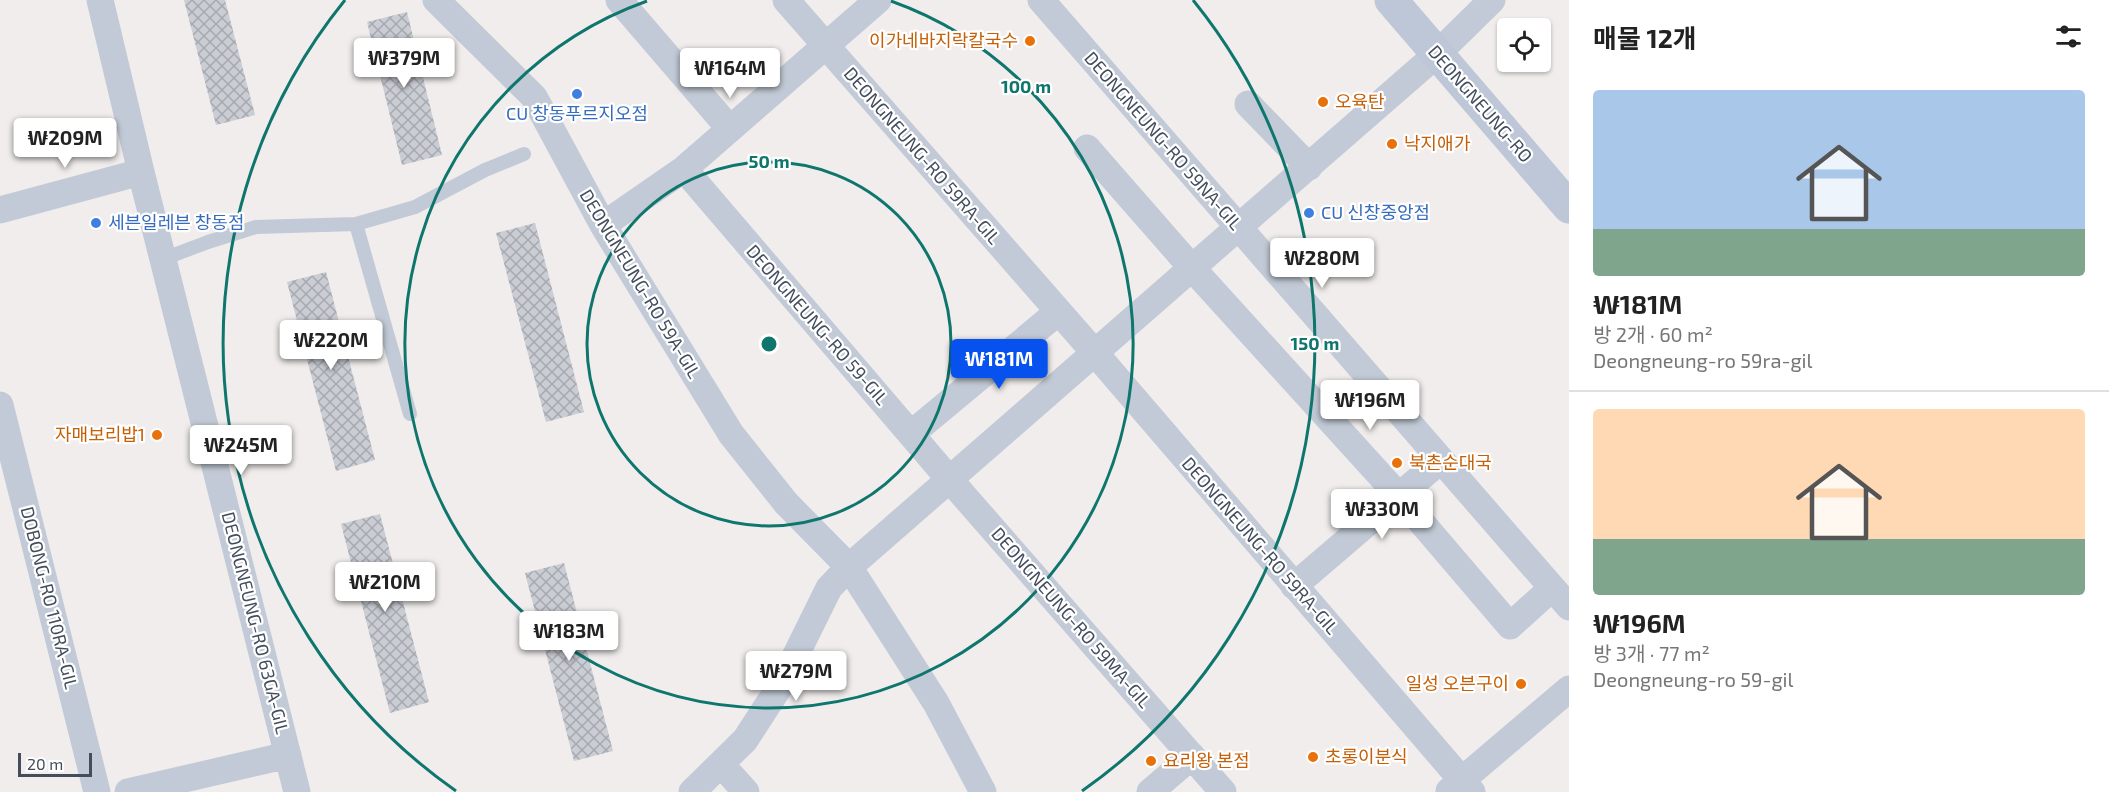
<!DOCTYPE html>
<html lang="ko">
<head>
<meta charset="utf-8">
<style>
  body { margin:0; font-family:"Exo 2","Noto Sans KR",sans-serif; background:#f6f6f6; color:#222; height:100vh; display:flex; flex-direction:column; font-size:22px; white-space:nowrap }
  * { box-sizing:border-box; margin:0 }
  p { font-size:20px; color:#767676 }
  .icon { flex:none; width:33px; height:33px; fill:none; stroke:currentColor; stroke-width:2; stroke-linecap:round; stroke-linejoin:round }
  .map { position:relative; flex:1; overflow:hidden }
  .drawer { display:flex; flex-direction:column; background:#fff; width:540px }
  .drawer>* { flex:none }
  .controls { position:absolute; left:1497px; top:18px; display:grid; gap:12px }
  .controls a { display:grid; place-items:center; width:54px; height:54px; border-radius:6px; background:#fff; box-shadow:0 2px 4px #0004; font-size:30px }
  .scale { position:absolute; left:18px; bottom:15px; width:74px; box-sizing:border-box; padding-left:6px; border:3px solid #434d5c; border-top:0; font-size:16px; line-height:21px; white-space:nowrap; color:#434d5c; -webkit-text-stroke:4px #fff; paint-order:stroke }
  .price { position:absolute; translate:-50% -51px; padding:0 14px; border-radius:6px; background:#fff; color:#222; font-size:20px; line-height:39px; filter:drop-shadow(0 2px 3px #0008) }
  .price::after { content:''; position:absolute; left:50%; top:36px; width:18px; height:14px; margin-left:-9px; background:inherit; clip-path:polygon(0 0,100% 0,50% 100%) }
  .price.active { background:#0752ef; color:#fff }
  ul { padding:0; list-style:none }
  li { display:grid; align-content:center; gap:12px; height:318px; padding:0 24px }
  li+li { border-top:2px solid #e0e0e0 }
  li span { display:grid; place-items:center; height:186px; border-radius:6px; color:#555 }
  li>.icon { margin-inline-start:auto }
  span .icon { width:108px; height:108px; fill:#fffc; stroke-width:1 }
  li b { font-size:26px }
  h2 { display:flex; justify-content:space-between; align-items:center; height:72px; padding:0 24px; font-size:26px }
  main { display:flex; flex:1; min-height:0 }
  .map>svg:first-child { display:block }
  .building { fill:url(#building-cross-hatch) }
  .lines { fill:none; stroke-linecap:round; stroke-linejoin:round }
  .lane { stroke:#c1cad6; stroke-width:14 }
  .street { stroke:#c1cad6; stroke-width:27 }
  .secondary { stroke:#bdc7d8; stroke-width:33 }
  .ring { fill:none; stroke:#0f766e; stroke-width:3 }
  .food-dot { fill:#e8710a; stroke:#fff; stroke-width:2 }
  .shop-dot { fill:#3f7fe0; stroke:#fff; stroke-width:2 }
  .labels { text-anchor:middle; stroke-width:4.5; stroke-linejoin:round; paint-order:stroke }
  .food-label { font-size:18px; fill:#c56008; stroke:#fff; text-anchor:start }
  .street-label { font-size:18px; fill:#434d5c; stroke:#fff }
  .shop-label { font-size:18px; fill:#366cbe; stroke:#fff; text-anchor:start }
  .centre { fill:#0f766e; stroke:#fff; stroke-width:3 }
  .ring-label { font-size:18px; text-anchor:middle; font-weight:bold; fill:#0f766e; stroke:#fff; stroke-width:4.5; stroke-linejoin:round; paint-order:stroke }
</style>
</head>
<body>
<main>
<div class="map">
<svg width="1569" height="792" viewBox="0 0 1569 792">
  <defs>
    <pattern id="building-cross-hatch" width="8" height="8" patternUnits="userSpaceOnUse" patternTransform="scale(1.5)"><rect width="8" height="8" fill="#cbcdd5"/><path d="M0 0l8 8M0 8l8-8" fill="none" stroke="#a6a9b0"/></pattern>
  </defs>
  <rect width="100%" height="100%" fill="#f0edec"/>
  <path class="building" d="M 184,0 L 225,0 L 255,115 L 216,125 Z
    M 407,12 L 442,155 L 402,165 L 367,22 Z
    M 535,223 L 584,412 L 546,422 L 496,233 Z
    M 326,272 L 375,460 L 336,471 L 287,282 Z
    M 380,514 L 429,702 L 390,713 L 341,524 Z
    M 564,563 L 613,751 L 574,761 L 525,573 Z"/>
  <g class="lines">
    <path class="lane" d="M 356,224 L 410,414
      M 163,259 L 208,242 L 256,227 L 356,224 L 415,207 L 485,170 L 524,154"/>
    <path class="street" d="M 100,0 L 141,172 L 297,792
      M 436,0 L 534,97 L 603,225 L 731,434 L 786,503 L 849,567 L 936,703 L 983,792
      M 619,0 L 730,129
      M 786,0 L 1095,353 L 1472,792
      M 1041,0 L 1569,607
      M 1248,104 L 1309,167
      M 1087,148 L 1192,268 L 1399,496 L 1510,626 L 1552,588
      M 684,169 L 950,480 L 1223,792
      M 0,210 L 141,172
      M 603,225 L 684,169 L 878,0
      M 0,405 L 97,792
      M 911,434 L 1058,312
      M 1294,586 L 1441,460
      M 721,764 L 746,792
      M 1449,791 L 1569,689
      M 128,792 L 288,755
      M 692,792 L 745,740 L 782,683 L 829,588 L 849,567 L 1437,54 L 1492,0
      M 1150,792 L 1192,756"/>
    <path class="secondary" d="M 1391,0 L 1569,207"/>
  </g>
  <g class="ring">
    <circle cx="769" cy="344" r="182"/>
    <path d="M891 1A364 364 0 1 1 647 1"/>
    <path d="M456 791A546 546 0 0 1 345 0M1193 0A546 546 0 0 1 1082 791"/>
  </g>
  <g class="food-dot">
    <circle cx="1030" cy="41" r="6"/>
    <circle cx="1323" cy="102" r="6"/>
    <circle cx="1392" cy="144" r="6"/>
    <circle cx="157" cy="435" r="6"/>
    <circle cx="1397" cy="463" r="6"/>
    <circle cx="1521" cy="684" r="6"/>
    <circle cx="1313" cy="757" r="6"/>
    <circle cx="1151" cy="761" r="6"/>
  </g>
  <g class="shop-dot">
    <circle cx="577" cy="94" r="6"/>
    <circle cx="1309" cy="213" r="6"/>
    <circle cx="96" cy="223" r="6"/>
  </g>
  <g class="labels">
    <g class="food-label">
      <text x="1018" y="47" text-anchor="end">이가네바지락칼국수</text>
      <text x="1335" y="108">오육탄</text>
      <text x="1404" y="150">낙지애가</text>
      <text x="145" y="441" text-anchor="end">자매보리밥1</text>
      <text x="1409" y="469">북촌순대국</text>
      <text x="1509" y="690" text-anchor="end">일성 오븐구이</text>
      <text x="1325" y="763">초롱이분식</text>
      <text x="1163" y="767">요리왕 본점</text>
    </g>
    <g class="street-label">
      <text transform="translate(1480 104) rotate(49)" y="6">DEONGNEUNG-RO</text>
      <text transform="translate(1163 141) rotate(49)" y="6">DEONGNEUNG-RO 59NA-GIL</text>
      <text transform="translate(922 156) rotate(49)" y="6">DEONGNEUNG-RO 59RA-GIL</text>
      <text transform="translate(640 284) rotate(59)" y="6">DEONGNEUNG-RO 59A-GIL</text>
      <text transform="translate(817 325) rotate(49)" y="6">DEONGNEUNG-RO 59-GIL</text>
      <text transform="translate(1260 546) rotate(49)" y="6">DEONGNEUNG-RO 59RA-GIL</text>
      <text transform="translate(49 598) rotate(76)" y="6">DOBONG-RO 110RA-GIL</text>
      <text transform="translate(1071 618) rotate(49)" y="6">DEONGNEUNG-RO 59MA-GIL</text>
      <text transform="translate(255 623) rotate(76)" y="6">DEONGNEUNG-RO 63GA-GIL</text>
    </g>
    <g class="shop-label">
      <text x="577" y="120" text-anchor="middle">CU 창동푸르지오점</text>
      <text x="1321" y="219">CU 신창중앙점</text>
      <text x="108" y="229">세븐일레븐 창동점</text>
    </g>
  </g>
  <circle cx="769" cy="344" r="9" class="centre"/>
  <g class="ring-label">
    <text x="1026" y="93">100 m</text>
    <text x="769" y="168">50 m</text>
    <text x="1315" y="350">150 m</text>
  </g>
</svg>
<div class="controls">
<a><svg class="icon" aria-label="locate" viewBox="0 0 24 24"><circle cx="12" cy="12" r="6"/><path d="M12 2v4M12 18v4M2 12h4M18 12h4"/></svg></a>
</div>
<div class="scale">20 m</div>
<b class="price" style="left:404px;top:89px">₩379M</b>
<b class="price" style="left:730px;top:99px">₩164M</b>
<b class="price" style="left:65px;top:169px">₩209M</b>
<b class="price" style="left:1322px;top:289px">₩280M</b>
<b class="price" style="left:331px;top:371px">₩220M</b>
<b class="price active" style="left:999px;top:390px">₩181M</b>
<b class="price" style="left:1370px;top:431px">₩196M</b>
<b class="price" style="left:241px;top:476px">₩245M</b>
<b class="price" style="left:1382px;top:540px">₩330M</b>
<b class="price" style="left:385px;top:613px">₩210M</b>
<b class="price" style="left:569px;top:662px">₩183M</b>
<b class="price" style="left:796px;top:702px">₩279M</b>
</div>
<section class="drawer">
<h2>매물 12개<svg class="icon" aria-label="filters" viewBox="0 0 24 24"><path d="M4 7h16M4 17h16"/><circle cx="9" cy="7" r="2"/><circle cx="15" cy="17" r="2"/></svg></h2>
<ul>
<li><span style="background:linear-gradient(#a9c7e8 75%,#7fa58c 0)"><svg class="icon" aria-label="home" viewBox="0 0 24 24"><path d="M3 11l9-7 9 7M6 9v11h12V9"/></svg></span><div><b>₩181M</b><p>방 2개 · 60 m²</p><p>Deongneung-ro 59ra-gil</p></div></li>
<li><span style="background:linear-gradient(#ffd9b3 70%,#7fa58c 0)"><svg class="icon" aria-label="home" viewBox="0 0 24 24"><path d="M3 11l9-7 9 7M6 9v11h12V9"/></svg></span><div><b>₩196M</b><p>방 3개 · 77 m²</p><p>Deongneung-ro 59-gil</p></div></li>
</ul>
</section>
</main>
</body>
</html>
